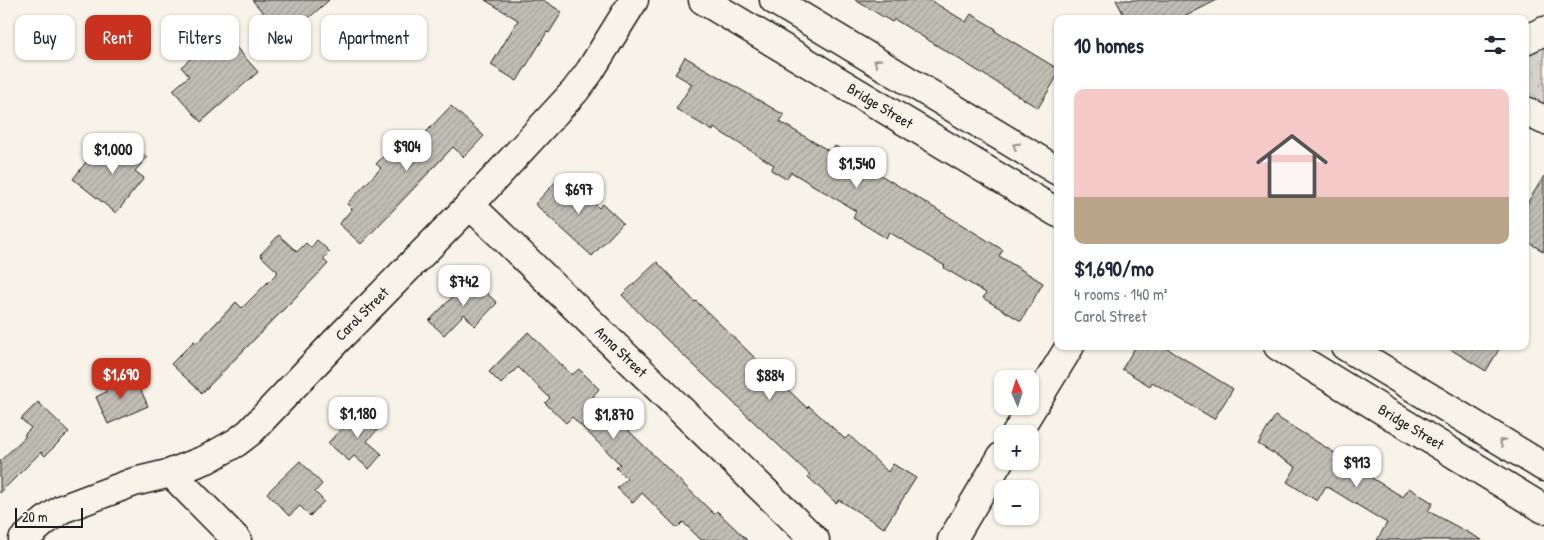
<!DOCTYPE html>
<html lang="en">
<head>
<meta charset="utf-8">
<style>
  body { margin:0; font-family:"Patrick Hand",sans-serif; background:#f6f6f7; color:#1f2937; height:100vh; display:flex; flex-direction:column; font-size:19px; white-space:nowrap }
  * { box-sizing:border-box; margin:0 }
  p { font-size:16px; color:#747a83 }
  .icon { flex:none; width:28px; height:28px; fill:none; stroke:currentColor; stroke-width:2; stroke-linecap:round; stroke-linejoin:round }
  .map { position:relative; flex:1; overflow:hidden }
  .drawer { position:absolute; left:1054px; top:15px; width:475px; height:335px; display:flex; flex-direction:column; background:#fff; border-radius:10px; box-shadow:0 1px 4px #0004 }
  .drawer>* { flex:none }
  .guide { position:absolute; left:15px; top:15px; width:475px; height:45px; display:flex; gap:10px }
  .needle { width:32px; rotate:357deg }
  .controls { position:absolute; left:994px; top:370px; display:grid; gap:10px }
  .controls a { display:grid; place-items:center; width:45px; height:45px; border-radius:10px; background:#fff; box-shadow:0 1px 4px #0004; font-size:25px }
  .scale { position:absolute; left:15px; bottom:12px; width:68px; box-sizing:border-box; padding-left:5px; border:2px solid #1c1c1c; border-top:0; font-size:14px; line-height:18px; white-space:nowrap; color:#1c1c1c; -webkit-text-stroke:4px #f7f3e8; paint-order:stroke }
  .price { position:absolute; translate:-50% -42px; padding:0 11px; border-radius:10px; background:#fff; color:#222; font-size:16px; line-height:32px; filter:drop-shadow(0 1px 2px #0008) }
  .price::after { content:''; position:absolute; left:50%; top:30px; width:15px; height:11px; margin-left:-8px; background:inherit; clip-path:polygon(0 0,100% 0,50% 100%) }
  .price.active { background:#c8321e; color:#fff }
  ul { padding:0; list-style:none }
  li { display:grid; align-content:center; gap:10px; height:265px; padding:0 20px }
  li+li { border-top:1px solid #e0e1e3 }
  li span { display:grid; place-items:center; height:155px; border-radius:10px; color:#555 }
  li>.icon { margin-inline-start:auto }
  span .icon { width:90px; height:90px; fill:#fffc; stroke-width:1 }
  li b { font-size:21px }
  h2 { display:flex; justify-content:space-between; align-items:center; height:60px; padding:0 20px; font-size:21px }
  .chip { padding:0 18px; border-radius:10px; background:#fff; box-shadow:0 1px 4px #0004; font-size:18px; line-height:45px }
  .chip.active { background:#c8321e; color:#fff }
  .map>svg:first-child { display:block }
  .forest { fill:url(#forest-crowns); stroke:#7a7874 }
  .building { fill:url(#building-hatch); stroke:#1c1c1c }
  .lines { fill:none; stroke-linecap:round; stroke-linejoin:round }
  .minor-casing { stroke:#1c1c1c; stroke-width:31 }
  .primary-casing { stroke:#1c1c1c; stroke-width:31 }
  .minor { stroke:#f7f3e8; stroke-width:28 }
  .primary { stroke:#f7f3e8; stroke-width:28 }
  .oneway { stroke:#94928c }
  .labels { text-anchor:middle; stroke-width:4; stroke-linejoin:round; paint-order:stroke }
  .street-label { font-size:15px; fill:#1c1c1c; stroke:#f7f3e8 }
</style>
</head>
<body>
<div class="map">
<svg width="1544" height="540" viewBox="0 0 1544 540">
  <defs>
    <pattern id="forest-crowns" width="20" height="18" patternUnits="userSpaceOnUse" patternTransform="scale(1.25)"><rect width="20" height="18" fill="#d7d3cb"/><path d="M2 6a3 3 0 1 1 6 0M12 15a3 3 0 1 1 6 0" fill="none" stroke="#b8b5ae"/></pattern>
    <pattern id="building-hatch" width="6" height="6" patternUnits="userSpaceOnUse" patternTransform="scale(1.25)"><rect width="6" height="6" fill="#c0beb5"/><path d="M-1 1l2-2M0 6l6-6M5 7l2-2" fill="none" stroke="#a4a39b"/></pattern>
  </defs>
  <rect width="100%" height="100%" fill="#f7f3e8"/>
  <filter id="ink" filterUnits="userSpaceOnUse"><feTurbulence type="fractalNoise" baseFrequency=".02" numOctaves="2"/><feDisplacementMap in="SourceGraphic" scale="10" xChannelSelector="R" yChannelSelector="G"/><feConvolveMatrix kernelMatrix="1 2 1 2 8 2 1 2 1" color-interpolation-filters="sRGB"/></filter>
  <g filter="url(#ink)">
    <path class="forest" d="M 1544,46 L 1544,107 L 1525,99 L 1525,53 Z"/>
    <path class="building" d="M 252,0 L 329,0 L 295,30 L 292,26 L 282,34 Z
      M 485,0 L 543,0 L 562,12 L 549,33 L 547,32 L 517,81 L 491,65 L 518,20 Z
      M 855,0 L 930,0 L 966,22 L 971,14 L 996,29 L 995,31 L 1058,69 L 1058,75 L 1038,108 L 894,19 L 892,22 Z
      M 1116,0 L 1217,0 L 1180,19 L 1126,19 Z
      M 228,38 L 258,72 L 201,122 L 173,90 L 189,76 L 181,67 L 204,47 L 210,54 Z
      M 685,57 L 784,115 L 780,122 L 831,152 L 835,146 L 862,162 L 861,163 L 1003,250 L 999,256 L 1043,283 L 1021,321 L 983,298 L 986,293 L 944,268 L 945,266 L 889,232 L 886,238 L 853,218 L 856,211 L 791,172 L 786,179 L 771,170 L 774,165 L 714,128 L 713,131 L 676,109 L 692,84 L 675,74 Z
      M 451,106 L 484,136 L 464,157 L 453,147 L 361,244 L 339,224 L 352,209 L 347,204 L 381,168 L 376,164 L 398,141 L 409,150 Z
      M 121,137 L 147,157 L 135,171 L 144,178 L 116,213 L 73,179 L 90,157 L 100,164 Z
      M 563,174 L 599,208 L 603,204 L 623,223 L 592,256 L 535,204 Z
      M 1544,176 L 1544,252 L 1525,240 L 1525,207 Z
      M 279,235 L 297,252 L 306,243 L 311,248 L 317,240 L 330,252 L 323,259 L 328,264 L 202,393 L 171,364 L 194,341 L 197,343 L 236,302 L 242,308 L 278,272 L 260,255 Z
      M 657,262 L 695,302 L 696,301 L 807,408 L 809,406 L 845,439 L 849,435 L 888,472 L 893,464 L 916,478 L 884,528 L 839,500 L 836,503 L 808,477 L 810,475 L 645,319 L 622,295 Z
      M 471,278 L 497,303 L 475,326 L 464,314 L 444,335 L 429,321 Z
      M 528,332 L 572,375 L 579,369 L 599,389 L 593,396 L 714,514 L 717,511 L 747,540 L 701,540 L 683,522 L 677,528 L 642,493 L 633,503 L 617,488 L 627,479 L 616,468 L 620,464 L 572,417 L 566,423 L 545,403 L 550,398 L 518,367 L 501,384 L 489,372 Z
      M 1136,346 L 1163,346 L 1233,389 L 1214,419 L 1152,382 L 1150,386 L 1122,369 Z
      M 1445,346 L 1501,346 L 1486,371 Z
      M 122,378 L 125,384 L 136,379 L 148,406 L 108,424 L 96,397 L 106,392 L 103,386 Z
      M 38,402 L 69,432 L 45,456 L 41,452 L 0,493 L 0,461 L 26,436 L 24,435 L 31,428 L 21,419 Z
      M 360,408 L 381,426 L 367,441 L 382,454 L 369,469 L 354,456 L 349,461 L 328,443 Z
      M 1275,416 L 1343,458 L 1342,460 L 1403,497 L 1409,488 L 1433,503 L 1428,511 L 1482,540 L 1377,540 L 1387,523 L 1326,486 L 1317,501 L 1287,482 L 1296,467 L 1258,444 Z
      M 300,461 L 322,484 L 315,492 L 324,501 L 310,516 L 300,506 L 289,516 L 267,493 Z"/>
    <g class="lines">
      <defs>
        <path id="minor" d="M 774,0 L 1058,171
          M 1525,40 L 1544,31
          M 1525,111 L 1544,120
          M 470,205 L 815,540
          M 1345,346 L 1544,467
          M 1016,434 L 1070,346
          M 171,473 L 237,540
          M 23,540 L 45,521 L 62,509 L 134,482 L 171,473 L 207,459 L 237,442 L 250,432 L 336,341 L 470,205 L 575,91 L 590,71 L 634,0
          M 952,540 L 1002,456"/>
        <path id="primary" d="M 703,0 L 1058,213
          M 1278,346 L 1544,509"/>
      </defs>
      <use href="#minor" class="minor-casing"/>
      <use href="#primary" class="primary-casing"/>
      <use href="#minor" class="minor"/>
      <use href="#primary" class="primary"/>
    </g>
    <defs><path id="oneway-chevron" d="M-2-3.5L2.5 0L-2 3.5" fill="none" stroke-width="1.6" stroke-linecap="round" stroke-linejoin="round" transform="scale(1.25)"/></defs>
    <g class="oneway">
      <use href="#oneway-chevron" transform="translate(877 62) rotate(-149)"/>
      <use href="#oneway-chevron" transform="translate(1016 146) rotate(-149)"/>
      <use href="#oneway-chevron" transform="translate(1502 442) rotate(-149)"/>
    </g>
  </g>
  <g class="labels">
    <g class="street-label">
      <text transform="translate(880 106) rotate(31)" y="5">Bridge Street</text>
      <text transform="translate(362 314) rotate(-45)" y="5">Carol Street</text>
      <text transform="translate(621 352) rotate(44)" y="5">Anna Street</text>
      <text transform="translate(1411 427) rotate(31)" y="5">Bridge Street</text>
    </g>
  </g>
</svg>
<div class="controls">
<a><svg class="needle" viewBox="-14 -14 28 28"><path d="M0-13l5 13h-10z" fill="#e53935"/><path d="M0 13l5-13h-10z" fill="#747a83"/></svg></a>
<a>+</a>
<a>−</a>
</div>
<div class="scale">20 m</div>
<b class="price" style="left:407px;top:172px">$904</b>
<b class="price" style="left:113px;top:175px">$1,000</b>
<b class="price" style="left:857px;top:189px">$1,540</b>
<b class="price" style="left:579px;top:215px">$697</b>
<b class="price" style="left:464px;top:307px">$742</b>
<b class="price active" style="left:121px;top:400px">$1,690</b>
<b class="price" style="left:770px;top:401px">$884</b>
<b class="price" style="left:358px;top:439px">$1,180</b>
<b class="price" style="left:614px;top:440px">$1,870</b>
<b class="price" style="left:1357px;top:488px">$913</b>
<div class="guide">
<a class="chip">Buy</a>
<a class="chip active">Rent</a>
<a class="chip">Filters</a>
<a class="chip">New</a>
<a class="chip">Apartment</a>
</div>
<section class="drawer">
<h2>10 homes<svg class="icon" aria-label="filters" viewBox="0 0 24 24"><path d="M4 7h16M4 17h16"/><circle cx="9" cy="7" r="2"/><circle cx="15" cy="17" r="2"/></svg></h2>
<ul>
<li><span style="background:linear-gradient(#f6c9c9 70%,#b9a48a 0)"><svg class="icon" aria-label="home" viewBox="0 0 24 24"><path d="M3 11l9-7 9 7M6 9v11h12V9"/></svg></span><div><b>$1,690/mo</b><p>4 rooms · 140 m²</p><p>Carol Street</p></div></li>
</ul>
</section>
</div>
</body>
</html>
